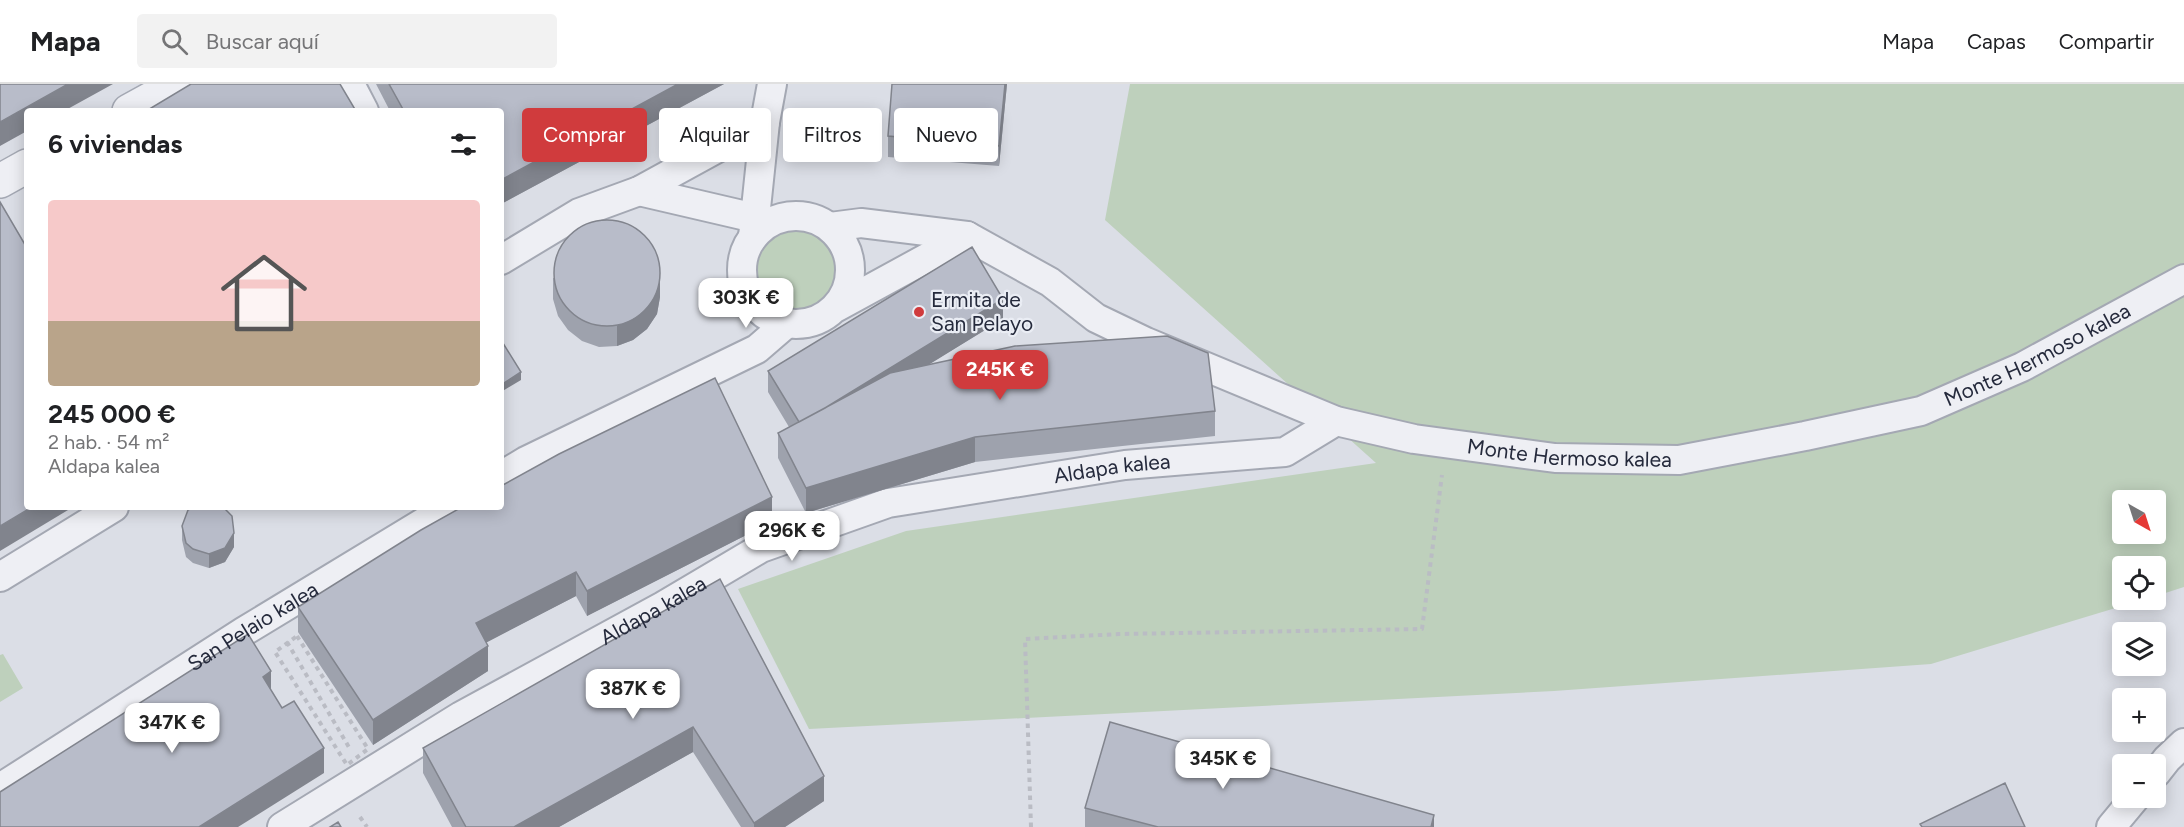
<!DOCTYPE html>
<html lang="es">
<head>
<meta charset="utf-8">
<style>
  body { margin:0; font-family:Figtree,sans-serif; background:#f2f2f2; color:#202124; height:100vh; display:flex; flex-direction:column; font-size:22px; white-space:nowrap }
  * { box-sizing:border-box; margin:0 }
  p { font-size:20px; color:#757577 }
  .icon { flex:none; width:33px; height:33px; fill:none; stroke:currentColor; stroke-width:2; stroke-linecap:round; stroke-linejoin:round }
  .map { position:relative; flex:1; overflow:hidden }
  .sheet { position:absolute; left:24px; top:24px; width:480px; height:402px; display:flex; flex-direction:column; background:#fff; border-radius:6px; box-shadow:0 3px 15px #0003 }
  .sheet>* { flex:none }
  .top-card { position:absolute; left:522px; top:24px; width:570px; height:54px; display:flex; gap:12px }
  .needle { width:39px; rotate:141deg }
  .controls { position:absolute; left:2112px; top:406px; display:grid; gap:12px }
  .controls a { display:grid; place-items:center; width:54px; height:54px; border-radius:6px; background:#fff; box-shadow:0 3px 15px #0003; font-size:30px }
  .price { position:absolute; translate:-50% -51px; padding:0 14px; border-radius:12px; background:#fff; color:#222; font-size:20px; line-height:39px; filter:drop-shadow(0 2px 3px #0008) }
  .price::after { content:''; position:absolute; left:50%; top:36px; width:18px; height:14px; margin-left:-9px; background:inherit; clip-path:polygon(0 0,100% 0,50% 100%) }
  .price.selected { background:#d03b3d; color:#fff }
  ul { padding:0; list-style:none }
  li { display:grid; align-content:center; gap:12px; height:318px; padding:0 24px }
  li span { display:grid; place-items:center; height:186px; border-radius:6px; color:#555 }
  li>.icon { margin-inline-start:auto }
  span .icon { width:108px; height:108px; fill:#fffc; stroke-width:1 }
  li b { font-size:26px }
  h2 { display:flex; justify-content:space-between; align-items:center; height:72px; padding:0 24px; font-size:26px }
  .chip { padding:0 21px; border-radius:6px; background:#fff; box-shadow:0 3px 15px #0003; font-size:21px; line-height:54px }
  .chip.selected { background:#d03b3d; color:#fff }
  header { display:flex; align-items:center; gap:36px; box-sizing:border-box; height:84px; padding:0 30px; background:#fff; border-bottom:2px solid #e0e0e0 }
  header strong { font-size:28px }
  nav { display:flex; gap:33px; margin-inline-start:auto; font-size:21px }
  .search { width:420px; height:54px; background:#f2f2f2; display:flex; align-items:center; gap:15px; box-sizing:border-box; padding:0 21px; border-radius:6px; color:#757577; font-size:22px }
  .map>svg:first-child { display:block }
  .green { fill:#bed0bc; fill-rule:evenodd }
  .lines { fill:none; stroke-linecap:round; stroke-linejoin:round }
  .minor-casing { stroke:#a4a8b3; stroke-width:32 }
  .tertiary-casing { stroke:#a4a8b3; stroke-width:36 }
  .path { stroke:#babcc4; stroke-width:4; stroke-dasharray:4.5 4.5; stroke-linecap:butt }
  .minor { stroke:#eeeff4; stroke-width:28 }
  .tertiary { stroke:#eeeff4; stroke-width:33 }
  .wall { fill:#9ea2ad }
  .shaded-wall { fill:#81848d }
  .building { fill:#b8bcc9; stroke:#81848d; stroke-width:1.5 }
  .poi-dot { fill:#d03b3d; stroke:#eaedf4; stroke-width:2 }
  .labels { text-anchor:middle; stroke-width:4.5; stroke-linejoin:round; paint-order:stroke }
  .poi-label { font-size:21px; fill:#252a3c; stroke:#eaedf4; text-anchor:start }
  .street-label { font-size:21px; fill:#252a3c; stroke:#eaedf4 }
</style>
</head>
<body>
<header>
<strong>Mapa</strong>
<div class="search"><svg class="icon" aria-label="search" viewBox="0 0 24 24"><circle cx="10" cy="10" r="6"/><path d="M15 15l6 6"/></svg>Buscar aquí</div>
<nav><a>Mapa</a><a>Capas</a><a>Compartir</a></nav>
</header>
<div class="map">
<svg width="2184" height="743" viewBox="0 0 2184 743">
  <rect width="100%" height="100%" fill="#dbdee6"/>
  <path class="green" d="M 1130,0 L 2184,0 L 2184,503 L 2156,512 L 2156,483 L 2122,483 L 2122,516 L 2142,516 L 1931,580 L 1554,607 L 809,645 L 738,505 L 906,447 L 1376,379 L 1105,136 ZM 2122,417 L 2156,417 L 2156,450 L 2122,450 Z
    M757 187a40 40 0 1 1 80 0a40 40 0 1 1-80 0Z
    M 3,570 L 23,604 L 0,618 L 0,571 Z"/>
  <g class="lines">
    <defs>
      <g id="minor">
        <path d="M 350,0 L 364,27"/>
        <path d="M 639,107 L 755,134"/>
        <circle cx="796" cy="186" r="54"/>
        <path id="s1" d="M 830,143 L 861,139 L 967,152 L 1050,198 L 1096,234 L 1146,258 L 1336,337 L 1414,355 L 1555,374 L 1679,376 L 1805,352 L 1921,327 L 2022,283 L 2184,195"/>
        <path d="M 753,153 L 765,38 L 772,0"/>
        <path d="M 501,176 L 579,129 L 639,107 L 765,38"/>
        <path d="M 837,223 L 967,152"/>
        <path d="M 501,392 L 526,377 L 757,265 L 786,240"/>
        <path d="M 0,493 L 114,423"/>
        <path d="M 2156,689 L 2167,675 L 2184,659"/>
        <path id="s2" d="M 0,704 L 243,548 L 449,423"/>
        <path id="s3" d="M 282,743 L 461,632 L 663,522 L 761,464 L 888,419 L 1125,381 L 1285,368 L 1336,337"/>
        <path d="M 2111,743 L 2135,714"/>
      </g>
      <path id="tertiary" d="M 129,27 L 178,0
        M 0,97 L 27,82"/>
    </defs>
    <use href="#minor" class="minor-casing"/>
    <use href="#tertiary" class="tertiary-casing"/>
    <path class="path" d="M 297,552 L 368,665 L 347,681 L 275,568 Z
      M 287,558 L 350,665
      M 360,733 L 367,743
      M 1031,743 L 1025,555 L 1119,550 L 1422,545 L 1442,391"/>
    <use href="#minor" class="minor"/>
    <use href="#tertiary" class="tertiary"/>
  </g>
  <path class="wall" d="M 376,0 L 724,0 L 501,120 L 501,27 L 390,27 Z
    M 1007,0 L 999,82 L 888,73 L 888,52 Z
    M 553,194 L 660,213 L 657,230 L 647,245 L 633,256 L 617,262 L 599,263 L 582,257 L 568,246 L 558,232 L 553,215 Z
    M 1003,235 L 929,280 L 1215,327 L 1215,352 L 975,378 L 806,429 L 778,374 L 778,349 L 789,343 L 768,308 L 768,287 Z
    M 772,438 L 587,532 L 576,512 L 486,558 L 488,587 L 373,661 L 298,548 L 298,523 Z
    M 182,442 L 234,463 L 225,478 L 209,484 L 193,479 L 186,473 L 182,456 Z
    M 720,495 L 824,717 L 785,743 L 741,743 L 693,668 L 559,743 L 452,743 L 423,689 L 423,664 Z
    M 1085,724 L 1434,743 L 1085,743 Z"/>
  <path class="shaded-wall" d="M 68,0 L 113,0 L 64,27 L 27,27 L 27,47 L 0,62 L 0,38 Z
    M 678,0 L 724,0 L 501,120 L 501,96 Z
    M 1005,0 L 1007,0 L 999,82 L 999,62 Z
    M 660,193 L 660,213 L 657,230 L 647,245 L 633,256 L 617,262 L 617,242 Z
    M 1003,215 L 1003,235 L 800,360 L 800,339 Z
    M 521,288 L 521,296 L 501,308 L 501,301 Z
    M 975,353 L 975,378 L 806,429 L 806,404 Z
    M 772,413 L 772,438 L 587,532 L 587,507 Z
    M 32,423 L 73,423 L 0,467 L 0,442 Z
    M 234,449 L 234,463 L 225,478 L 209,484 L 209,470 Z
    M 576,488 L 576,512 L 476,564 L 476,539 Z
    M 488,562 L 488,587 L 373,661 L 373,636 Z
    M 271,587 L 271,612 L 263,593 Z
    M 693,643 L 693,668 L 559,743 L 514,743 Z
    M 324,664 L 324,689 L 238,743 L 199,743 Z
    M 824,692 L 824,717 L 785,743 L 754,743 L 754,739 Z
    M 1434,731 L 1434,743 L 1431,743 Z"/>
  <path class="building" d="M 0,0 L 68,0 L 0,38 Z
    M 191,0 L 340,0 L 356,27 L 146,27 Z
    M 389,0 L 678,0 L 501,96 L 501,27 L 404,27 Z
    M 892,0 L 1005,0 L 999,62 L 888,52 Z
    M 0,118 L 27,164 L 27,423 L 32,423 L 0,442 Z
    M554 189a53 53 0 1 1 106 0a53 53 0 1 1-106 0Z
    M 972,163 L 1003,215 L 825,324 L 799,338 L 768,287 Z
    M 1167,252 L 1208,269 L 1215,327 L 975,353 L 806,404 L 778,349 L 890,289 L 1015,262 Z
    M 501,256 L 521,288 L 501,301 Z
    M 715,294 L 772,413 L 587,507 L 576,488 L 476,539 L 488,562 L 373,636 L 298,523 L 421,446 L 462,423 L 501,423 L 501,402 L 559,370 Z
    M 194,423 L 223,423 L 232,432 L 234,449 L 225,464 L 209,470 L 193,465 L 186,459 L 182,442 L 188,426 Z
    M 720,495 L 824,692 L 754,739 L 693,643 L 514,743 L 466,743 L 423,664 Z
    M 248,550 L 271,587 L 263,593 L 282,624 L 294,617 L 324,664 L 199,743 L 0,743 L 0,708 Z
    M 1110,638 L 1434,731 L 1431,743 L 1158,743 L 1085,724 Z
    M 2005,699 L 2025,743 L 1922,743 L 1920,740 Z
    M 338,738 L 341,743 L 330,743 Z"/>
  <circle class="poi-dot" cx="919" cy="228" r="6"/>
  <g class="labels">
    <g class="poi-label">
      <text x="931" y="223">Ermita de<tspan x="931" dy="24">San Pelayo</tspan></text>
    </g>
    <g class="street-label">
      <text dy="7" stroke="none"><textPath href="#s1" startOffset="1275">Monte Hermoso kalea</textPath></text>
      <text dy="7" stroke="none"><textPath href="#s1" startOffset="789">Monte Hermoso kalea</textPath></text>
      <text dy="7" stroke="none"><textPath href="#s3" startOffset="916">Aldapa kalea</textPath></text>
      <text dy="7" stroke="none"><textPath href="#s3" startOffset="430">Aldapa kalea</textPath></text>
      <text dy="7" stroke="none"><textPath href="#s2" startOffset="300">San Pelaio kalea</textPath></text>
    </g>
  </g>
</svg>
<div class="controls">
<a><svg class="needle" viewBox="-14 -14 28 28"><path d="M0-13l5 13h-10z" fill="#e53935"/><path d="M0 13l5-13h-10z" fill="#757577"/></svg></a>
<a><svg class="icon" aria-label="locate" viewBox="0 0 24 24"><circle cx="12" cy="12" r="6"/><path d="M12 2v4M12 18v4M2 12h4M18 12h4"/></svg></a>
<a><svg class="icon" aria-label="layers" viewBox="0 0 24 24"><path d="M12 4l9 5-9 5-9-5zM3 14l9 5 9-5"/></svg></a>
<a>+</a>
<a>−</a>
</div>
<b class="price" style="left:746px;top:245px">303K €</b>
<b class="price selected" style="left:1000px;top:317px">245K €</b>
<b class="price" style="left:792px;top:478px">296K €</b>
<b class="price" style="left:633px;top:636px">387K €</b>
<b class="price" style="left:172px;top:670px">347K €</b>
<b class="price" style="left:1223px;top:706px">345K €</b>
<div class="top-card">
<a class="chip selected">Comprar</a>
<a class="chip">Alquilar</a>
<a class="chip">Filtros</a>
<a class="chip">Nuevo</a>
</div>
<section class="sheet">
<h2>6 viviendas<svg class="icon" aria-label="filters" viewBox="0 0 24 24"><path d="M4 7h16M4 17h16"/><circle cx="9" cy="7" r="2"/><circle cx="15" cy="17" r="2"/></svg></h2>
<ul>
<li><span style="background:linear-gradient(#f6c9c9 65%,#b9a48a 0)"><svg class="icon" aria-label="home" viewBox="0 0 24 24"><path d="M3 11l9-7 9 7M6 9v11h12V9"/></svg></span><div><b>245 000 €</b><p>2 hab. · 54 m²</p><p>Aldapa kalea</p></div></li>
</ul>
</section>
</div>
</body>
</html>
